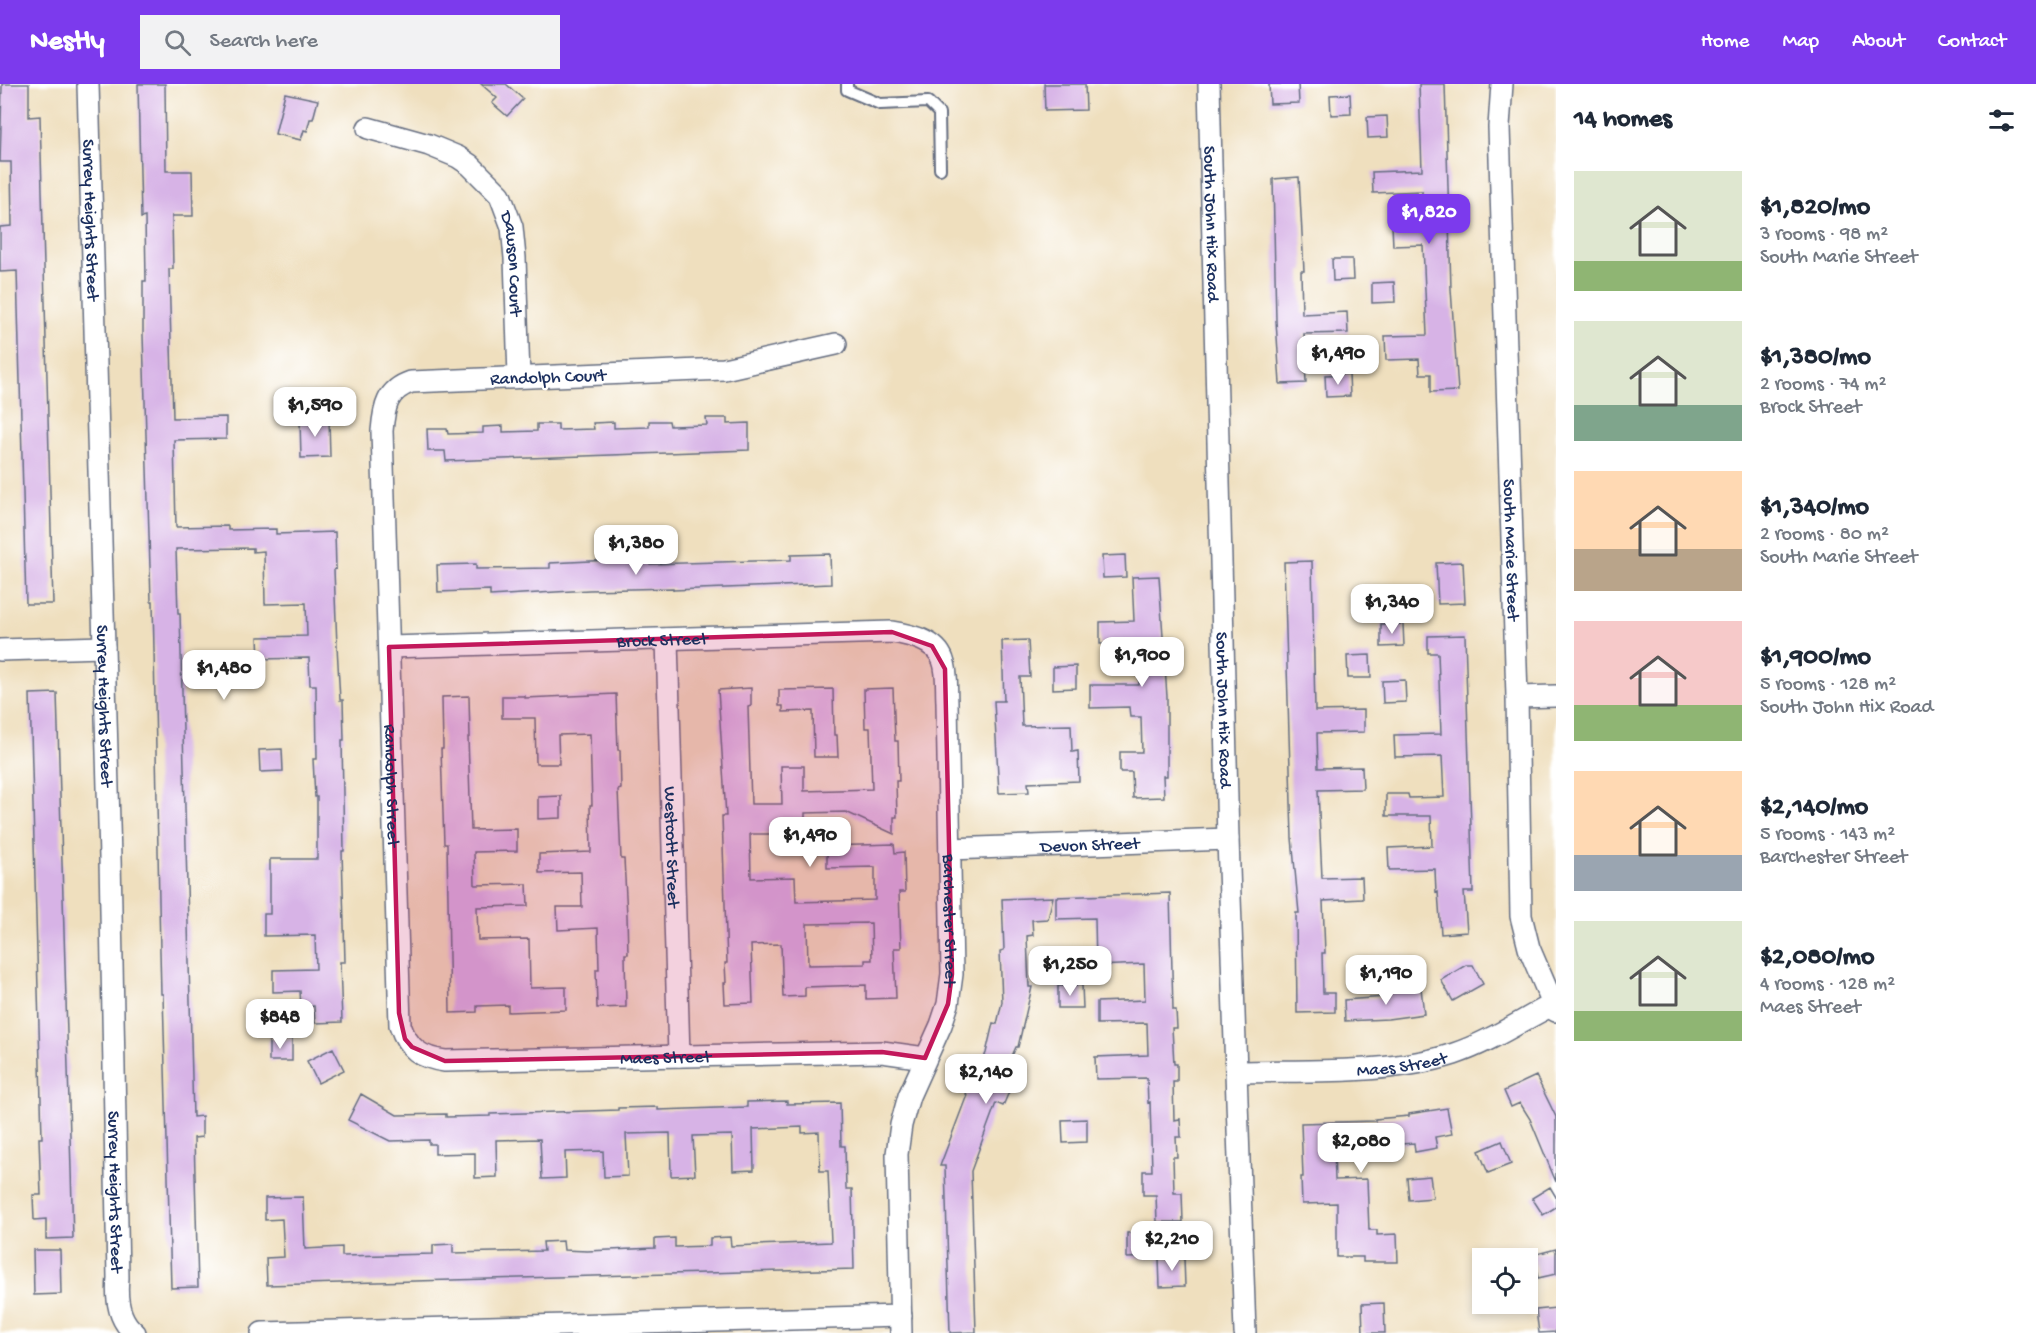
<!DOCTYPE html>
<html lang="en">
<head>
<meta charset="utf-8">
<style>
  body { margin:0; font-family:"Gochi Hand",sans-serif; background:#f2f2f3; color:#1f2937; height:100vh; display:flex; flex-direction:column; font-size:22px; white-space:nowrap }
  * { box-sizing:border-box; margin:0 }
  p { font-size:20px; color:#747a83 }
  .icon { flex:none; width:33px; height:33px; fill:none; stroke:currentColor; stroke-width:2; stroke-linecap:round; stroke-linejoin:round }
  .map { position:relative; flex:1; overflow:hidden }
  .panel { display:flex; flex-direction:column; background:#fff; width:480px }
  .panel>* { flex:none }
  .controls { position:absolute; left:1472px; top:1164px; display:grid; gap:12px }
  .controls a { display:grid; place-items:center; width:66px; height:66px; border-radius:0px; background:#fff; box-shadow:0 3px 9px #0003; font-size:30px }
  .price { position:absolute; translate:-50% -51px; padding:0 14px; border-radius:12px; background:#fff; color:#222; font-size:20px; line-height:39px; filter:drop-shadow(0 2px 3px #0008) }
  .price::after { content:''; position:absolute; left:50%; top:36px; width:18px; height:14px; margin-left:-9px; background:inherit; clip-path:polygon(0 0,100% 0,50% 100%) }
  .price.selected { background:#7c3aed; color:#fff }
  ul { padding:0; list-style:none }
  li { display:flex; align-items:center; gap:18px; height:150px; padding:0 18px }
  li span { display:grid; place-items:center; flex:none; width:168px; height:120px; border-radius:0px; color:#555 }
  li>.icon { margin-inline-start:auto }
  span .icon { width:72px; height:72px; fill:#fffc; stroke-width:1 }
  li b { font-size:26px }
  h2 { display:flex; justify-content:space-between; align-items:center; height:72px; padding:0 18px; font-size:26px }
  header { display:flex; align-items:center; gap:36px; box-sizing:border-box; height:84px; padding:0 30px; background:#7c3aed; color:#fff }
  header strong { font-size:28px }
  nav { display:flex; gap:33px; margin-inline-start:auto; font-size:21px }
  .search { width:420px; height:54px; background:#f2f2f3; display:flex; align-items:center; gap:15px; box-sizing:border-box; padding:0 21px; border-radius:0px; color:#747a83; font-size:22px }
  main { display:flex; flex:1; min-height:0 }
  .map>svg:first-child { display:block }
  .building { fill:#d7b3e6; fill-rule:evenodd }
  .lines { fill:none; stroke-linecap:round; stroke-linejoin:round }
  .service-casing { stroke:#656d80; stroke-width:14 }
  .minor-casing { stroke:#656d80; stroke-width:24 }
  .service { stroke:#fff; stroke-width:10 }
  .minor { stroke:#fff; stroke-width:21 }
  .marked { fill:#c2185b; fill-opacity:0.2; stroke:#c2185b; stroke-width:4.5; stroke-linejoin:round }
  .labels { text-anchor:middle; stroke-width:4.5; stroke-linejoin:round; paint-order:stroke }
  .street-label { font-size:18px; fill:#1b2f5e; stroke:#fff }
</style>
</head>
<body>
<header>
<strong>Nestly</strong>
<div class="search"><svg class="icon" aria-label="search" viewBox="0 0 24 24"><circle cx="10" cy="10" r="6"/><path d="M15 15l6 6"/></svg>Search here</div>
<nav><a>Home</a><a>Map</a><a>About</a><a>Contact</a></nav>
</header>
<main>
<div class="map">
<svg width="1556" height="1249" viewBox="0 0 1556 1249">
  <rect width="100%" height="100%" fill="#fff"/>
  <filter id="ink" filterUnits="userSpaceOnUse"><feTurbulence type="fractalNoise" baseFrequency=".0167" numOctaves="2"/><feDisplacementMap in="SourceGraphic" scale="12" xChannelSelector="R" yChannelSelector="G"/><feConvolveMatrix kernelMatrix="1 2 1 2 8 2 1 2 1" color-interpolation-filters="sRGB"/></filter>
  <filter id="wash" filterUnits="userSpaceOnUse"><feTurbulence type="fractalNoise" baseFrequency=".008" numOctaves="4" result="noise"/><feDisplacementMap in="SourceGraphic" scale="24" xChannelSelector="R" yChannelSelector="G"/><feGaussianBlur stdDeviation="1.35" result="paint"/><feColorMatrix in="noise" values="0 0 0 0 0 0 0 0 0 0 0 0 0 0 0 0 0 1.4 0 .05"/><feComposite in="paint" operator="in"/></filter>
  <g filter="url(#wash)">
    <rect width="100%" height="100%" fill="#efdfbe"/>
    <g id="blocks">
      <path class="building" d="M 2,0 L 29,0 L 29,33 L 40,32 L 53,520 L 26,520 L 17,187 L 0,188 L 0,143 L 12,142 L 11,78 L 0,78 Z
        M 138,0 L 165,0 L 166,87 L 192,87 L 193,132 L 172,132 L 173,185 L 169,185 L 173,334 L 226,333 L 226,355 L 174,356 L 176,443 L 228,442 L 228,446 L 276,445 L 276,450 L 335,448 L 336,485 L 334,486 L 337,562 L 340,616 L 343,616 L 344,656 L 342,656 L 344,767 L 342,767 L 345,878 L 340,878 L 342,938 L 315,939 L 314,922 L 301,923 L 300,907 L 273,908 L 273,886 L 316,885 L 315,851 L 264,852 L 264,830 L 270,830 L 270,775 L 317,775 L 317,713 L 315,713 L 313,675 L 317,675 L 316,601 L 310,601 L 309,574 L 259,575 L 258,553 L 307,552 L 306,519 L 265,520 L 264,467 L 253,468 L 253,464 L 176,465 L 178,530 L 180,530 L 193,1033 L 202,1032 L 202,1053 L 194,1054 L 198,1203 L 171,1204 L 163,910 L 161,910 L 160,867 L 153,517 L 151,517 L 143,251 L 143,197 L 146,197 L 145,133 L 141,134 Z
        M 481,0 L 506,0 L 523,15 L 507,32 L 492,19 L 497,14 Z
        M 1044,0 L 1085,0 L 1086,26 L 1045,27 Z
        M 1269,0 L 1298,0 L 1299,19 L 1270,20 Z
        M 1419,0 L 1445,0 L 1451,205 L 1458,307 L 1431,308 L 1431,290 L 1420,290 L 1419,275 L 1386,276 L 1385,252 L 1427,251 L 1423,161 L 1393,162 L 1392,141 L 1423,140 L 1422,107 L 1373,109 L 1372,88 L 1422,86 Z
        M 285,9 L 318,16 L 313,35 L 310,35 L 307,47 L 304,46 L 301,56 L 275,50 Z
        M 1350,10 L 1351,30 L 1331,31 L 1330,11 Z
        M 1387,32 L 1388,53 L 1368,54 L 1367,33 Z
        M 1299,93 L 1304,187 L 1301,187 L 1302,230 L 1347,228 L 1348,249 L 1304,250 L 1306,299 L 1280,300 L 1276,237 L 1273,95 Z
        M 1332,175 L 1352,175 L 1353,196 L 1333,197 Z
        M 1394,198 L 1395,218 L 1372,219 L 1372,199 Z
        M 1349,290 L 1350,312 L 1326,313 L 1325,291 Z
        M 706,334 L 727,334 L 727,340 L 749,339 L 749,366 L 446,377 L 445,367 L 428,367 L 427,345 L 447,345 L 448,350 L 483,349 L 483,343 L 503,342 L 503,348 L 537,347 L 537,340 L 558,340 L 558,346 L 594,345 L 593,339 L 614,338 L 614,344 L 649,343 L 649,337 L 669,337 L 670,342 L 707,341 Z
        M 329,335 L 330,373 L 301,374 L 300,336 Z
        M 830,470 L 831,500 L 673,506 L 673,504 L 589,506 L 490,512 L 490,506 L 438,508 L 437,481 L 476,480 L 476,485 L 550,484 L 550,479 L 611,476 L 649,475 L 650,480 L 791,476 L 791,471 Z
        M 1125,471 L 1126,493 L 1103,494 L 1102,472 Z
        M 1312,477 L 1315,627 L 1364,626 L 1364,648 L 1317,649 L 1318,684 L 1362,683 L 1363,705 L 1318,706 L 1322,794 L 1362,793 L 1363,815 L 1323,817 L 1325,869 L 1322,869 L 1323,909 L 1335,909 L 1335,928 L 1297,929 L 1296,829 L 1299,829 L 1292,754 L 1284,478 Z
        M 1463,478 L 1465,519 L 1438,520 L 1436,479 Z
        M 1159,492 L 1167,613 L 1167,692 L 1163,692 L 1164,713 L 1133,714 L 1132,688 L 1120,688 L 1120,668 L 1142,668 L 1141,633 L 1130,633 L 1129,623 L 1090,624 L 1090,601 L 1139,601 L 1137,559 L 1100,560 L 1100,538 L 1134,537 L 1132,493 Z
        M 1381,540 L 1403,540 L 1404,562 L 1381,563 Z
        M 1465,551 L 1473,808 L 1464,808 L 1467,848 L 1441,850 L 1438,808 L 1436,809 L 1435,785 L 1389,786 L 1388,764 L 1432,762 L 1431,732 L 1386,732 L 1386,710 L 1408,710 L 1409,714 L 1444,713 L 1442,672 L 1395,673 L 1394,651 L 1441,650 L 1438,569 L 1428,569 L 1428,552 Z
        M 1028,556 L 1030,593 L 1020,593 L 1022,642 L 1071,641 L 1072,668 L 1078,667 L 1079,697 L 1028,699 L 1029,708 L 999,709 L 994,617 L 1004,617 L 1002,557 Z
        M 1370,571 L 1371,594 L 1348,594 L 1347,572 Z
        M 1076,582 L 1076,604 L 1053,605 L 1053,583 Z
        M 1405,596 L 1406,618 L 1383,619 L 1382,597 Z
        M 751,604 L 751,622 L 748,623 L 751,720 L 782,720 L 781,682 L 804,682 L 804,707 L 872,705 L 870,644 L 865,644 L 864,605 L 893,604 L 895,657 L 898,657 L 899,697 L 896,697 L 897,733 L 894,733 L 894,750 L 846,728 L 805,729 L 805,756 L 782,756 L 782,750 L 750,750 L 751,794 L 795,793 L 796,818 L 875,816 L 875,783 L 827,784 L 827,762 L 894,760 L 895,769 L 904,768 L 905,808 L 899,808 L 901,864 L 894,864 L 896,914 L 866,915 L 866,901 L 805,903 L 805,912 L 783,913 L 781,860 L 751,861 L 753,919 L 725,920 L 724,899 L 726,899 L 725,879 L 727,879 L 722,732 L 726,732 L 718,606 ZM 871,839 L 872,876 L 865,876 L 865,880 L 808,881 L 807,840 Z
        M 833,605 L 834,651 L 837,651 L 838,673 L 814,673 L 813,627 L 783,628 L 783,622 L 779,622 L 779,606 Z
        M 57,609 L 73,1154 L 46,1155 L 46,1135 L 34,1136 L 33,1111 L 41,1111 L 39,1054 L 42,1054 L 30,610 Z
        M 616,610 L 618,666 L 620,666 L 621,705 L 618,706 L 621,775 L 624,775 L 627,831 L 628,870 L 625,870 L 626,923 L 597,924 L 596,885 L 599,885 L 598,844 L 558,846 L 557,823 L 582,823 L 581,788 L 539,789 L 539,770 L 591,768 L 590,721 L 592,721 L 590,650 L 558,651 L 559,680 L 536,680 L 535,634 L 502,634 L 502,612 L 525,612 L 525,614 Z
        M 469,612 L 470,653 L 468,653 L 471,746 L 517,745 L 517,767 L 474,768 L 475,801 L 527,800 L 528,822 L 477,823 L 478,856 L 529,855 L 530,904 L 566,903 L 566,926 L 508,928 L 508,921 L 477,922 L 477,928 L 450,929 L 447,760 L 444,760 L 441,665 L 443,665 L 442,613 Z
        M 282,665 L 283,687 L 260,688 L 259,666 Z
        M 561,712 L 561,734 L 538,735 L 538,713 Z
        M 1170,809 L 1173,926 L 1176,926 L 1177,944 L 1172,944 L 1174,980 L 1177,980 L 1177,998 L 1173,998 L 1174,1036 L 1180,1035 L 1181,1053 L 1176,1053 L 1177,1073 L 1173,1073 L 1174,1109 L 1182,1109 L 1183,1138 L 1157,1138 L 1156,1111 L 1143,1111 L 1143,1087 L 1152,1087 L 1150,1018 L 1148,1019 L 1147,994 L 1096,995 L 1095,973 L 1148,971 L 1147,939 L 1097,940 L 1097,918 L 1145,916 L 1144,880 L 1096,882 L 1095,834 L 1056,835 L 1056,813 Z
        M 1053,813 L 1048,835 L 1032,836 L 1033,851 L 1027,852 L 1029,903 L 1032,903 L 1018,963 L 1016,963 L 1000,999 L 1011,1003 L 1003,1022 L 996,1019 L 971,1087 L 976,1248 L 950,1249 L 945,1082 L 940,1082 L 967,1011 L 966,1010 L 974,991 L 976,992 L 986,969 L 993,939 L 997,940 L 1002,918 L 1000,867 L 1004,866 L 1002,815 Z
        M 1466,881 L 1473,881 L 1483,900 L 1453,917 L 1441,896 Z
        M 1082,901 L 1083,924 L 1058,924 L 1058,902 Z
        M 1421,904 L 1424,930 L 1388,935 L 1345,937 L 1344,916 L 1385,913 L 1385,909 Z
        M 269,955 L 292,955 L 292,977 L 269,977 Z
        M 333,964 L 344,986 L 318,999 L 307,977 Z
        M 1536,992 L 1556,1033 L 1556,1098 L 1530,1035 L 1520,1019 L 1511,1023 L 1504,1007 Z
        M 361,1010 L 397,1031 L 446,1030 L 446,1033 L 490,1032 L 490,1030 L 618,1026 L 618,1024 L 658,1023 L 658,1026 L 747,1023 L 747,1018 L 787,1017 L 787,1020 L 840,1019 L 841,1062 L 845,1062 L 846,1105 L 852,1105 L 854,1185 L 267,1201 L 266,1174 L 284,1173 L 282,1135 L 265,1136 L 265,1114 L 303,1113 L 305,1165 L 342,1163 L 342,1172 L 433,1170 L 433,1161 L 453,1160 L 453,1169 L 544,1167 L 543,1158 L 563,1157 L 564,1166 L 587,1167 L 655,1164 L 655,1155 L 675,1154 L 675,1163 L 710,1162 L 710,1154 L 730,1153 L 731,1162 L 831,1158 L 828,1087 L 820,1087 L 819,1048 L 802,1049 L 802,1043 L 753,1045 L 754,1086 L 733,1087 L 732,1051 L 693,1052 L 695,1091 L 671,1092 L 670,1049 L 626,1050 L 628,1092 L 604,1093 L 603,1067 L 565,1068 L 566,1094 L 542,1095 L 540,1055 L 496,1056 L 497,1093 L 475,1094 L 475,1069 L 435,1070 L 435,1060 L 429,1060 L 429,1056 L 390,1057 L 348,1036 Z
        M 1447,1024 L 1452,1050 L 1435,1053 L 1437,1064 L 1415,1068 L 1414,1059 L 1334,1065 L 1335,1096 L 1367,1095 L 1369,1146 L 1377,1146 L 1377,1151 L 1397,1150 L 1398,1178 L 1363,1178 L 1363,1173 L 1337,1173 L 1337,1119 L 1302,1120 L 1301,1093 L 1303,1093 L 1301,1039 L 1375,1037 L 1375,1035 L 1409,1032 L 1409,1030 Z
        M 1087,1035 L 1087,1058 L 1063,1059 L 1062,1036 Z
        M 1502,1057 L 1511,1080 L 1488,1089 L 1479,1067 Z
        M 1430,1092 L 1433,1114 L 1409,1116 L 1407,1094 Z
        M 1550,1103 L 1556,1113 L 1556,1123 L 1543,1131 L 1532,1114 Z
        M 1151,1148 L 1151,1173 L 1127,1174 L 1127,1149 Z
        M 1556,1165 L 1556,1190 L 1538,1194 L 1533,1171 Z
        M 33,1166 L 60,1166 L 61,1210 L 34,1211 Z
        M 1159,1174 L 1184,1174 L 1185,1202 L 1160,1203 Z
        M 1384,1219 L 1385,1249 L 1363,1249 L 1362,1220 Z
        M 1556,1224 L 1556,1248 L 1539,1249 L 1536,1226 Z"/>
    </g>
  </g>
  <g filter="url(#ink)">
    <use href="#blocks" fill-opacity="0" stroke="#656d80" stroke-width="1.5"/>
    <g class="lines">
      <defs>
        <path id="service" d="M 847,0 L 847,6 L 880,20 L 928,18 L 939,29 L 940,85"/>
        <g id="minor">
          <path id="s1" d="M 88,0 L 110,774 L 118,1194 C 116,1214 118,1236 135,1249"/>
          <path id="s2" d="M 1209,0 L 1228,755 L 1245,1249"/>
          <path id="s3" d="M 1502,0 L 1499,43 L 1517,613 L 1521,832 L 1529,864 L 1556,927"/>
          <path id="s4" d="M 368,44 L 429,61 L 458,73 L 470,81 L 500,111 L 512,143 L 515,174 L 519,293"/>
          <path id="s5" d="M 836,260 L 724,285 L 411,298 C 387,306 384,323 382,347 L 400,941 C 408,965 421,974 445,977 L 882,968 L 925,974"/>
          <path id="s6" d="M 667,555 L 679,972"/>
          <path id="s7" d="M 389,563 L 892,548 C 910,551 936,556 943,576 C 948,588 946,605 947,618 L 952,890 L 948,920 L 941,941 L 909,1012 L 901,1041 L 897,1070 L 901,1249"/>
          <path d="M 0,566 L 104,563"/>
          <path d="M 1517,613 L 1556,612"/>
          <path id="s8" d="M 950,765 L 1228,755"/>
          <path id="s9" d="M 1236,988 C 1305,986 1388,991 1454,970 C 1490,958 1522,936 1556,919"/>
          <path d="M 262,1249 L 901,1232"/>
        </g>
      </defs>
      <use href="#service" class="service-casing"/>
      <use href="#minor" class="minor-casing"/>
      <use href="#service" class="service"/>
      <use href="#minor" class="minor"/>
    </g>
  </g>
  <path class="marked" d="M 892,548 L 932,562 L 945,585 L 952,890 L 948,920 L 925,974 L 882,968 L 445,977 L 412,963 L 405,955 L 399,929 L 389,563 Z"/>
  <g class="labels">
    <g class="street-label">
      <text dy="6" stroke="none"><textPath href="#s1" startOffset="136">Surrey Heights Street</textPath></text>
      <text dy="6" stroke="none"><textPath href="#s2" startOffset="140">South John Hix Road</textPath></text>
      <text dy="6" stroke="none"><textPath href="#s4" startOffset="222">Dawson Court</textPath></text>
      <text transform="translate(548 292) rotate(-2)" y="6">Randolph Court</text>
      <text dy="6" stroke="none"><textPath href="#s3" startOffset="466">South Marie Street</textPath></text>
      <text dy="6" stroke="none"><textPath href="#s7" startOffset="273">Brock Street</textPath></text>
      <text dy="6" stroke="none"><textPath href="#s1" startOffset="622">Surrey Heights Street</textPath></text>
      <text dy="6" stroke="none"><textPath href="#s2" startOffset="626">South John Hix Road</textPath></text>
      <text dy="6" stroke="none"><textPath href="#s5" startOffset="844">Randolph Street</textPath></text>
      <text dy="6" stroke="none"><textPath href="#s8" startOffset="140">Devon Street</textPath></text>
      <text dy="6" stroke="none"><textPath href="#s6" startOffset="208">Westcott Street</textPath></text>
      <text dy="6" stroke="none"><textPath href="#s7" startOffset="825">Barchester Street</textPath></text>
      <text dy="6" stroke="none"><textPath href="#s5" startOffset="1366">Maes Street</textPath></text>
      <text dy="6" stroke="none"><textPath href="#s9" startOffset="166">Maes Street</textPath></text>
      <text dy="6" stroke="none"><textPath href="#s1" startOffset="1108">Surrey Heights Street</textPath></text>
    </g>
  </g>
</svg>
<div class="controls">
<a><svg class="icon" aria-label="locate" viewBox="0 0 24 24"><circle cx="12" cy="12" r="6"/><path d="M12 2v4M12 18v4M2 12h4M18 12h4"/></svg></a>
</div>
<b class="price selected" style="left:1429px;top:161px">$1,820</b>
<b class="price" style="left:1338px;top:302px">$1,490</b>
<b class="price" style="left:315px;top:354px">$1,590</b>
<b class="price" style="left:636px;top:492px">$1,380</b>
<b class="price" style="left:1392px;top:551px">$1,340</b>
<b class="price" style="left:1142px;top:604px">$1,900</b>
<b class="price" style="left:224px;top:617px">$1,480</b>
<b class="price" style="left:810px;top:784px">$1,490</b>
<b class="price" style="left:1070px;top:913px">$1,250</b>
<b class="price" style="left:1386px;top:922px">$1,190</b>
<b class="price" style="left:280px;top:966px">$848</b>
<b class="price" style="left:986px;top:1021px">$2,140</b>
<b class="price" style="left:1361px;top:1090px">$2,080</b>
<b class="price" style="left:1172px;top:1188px">$2,210</b>
</div>
<section class="panel">
<h2>14 homes<svg class="icon" aria-label="filters" viewBox="0 0 24 24"><path d="M4 7h16M4 17h16"/><circle cx="9" cy="7" r="2"/><circle cx="15" cy="17" r="2"/></svg></h2>
<ul>
<li><span style="background:linear-gradient(#dfe7d0 75%,#8fb573 0)"><svg class="icon" aria-label="home" viewBox="0 0 24 24"><path d="M3 11l9-7 9 7M6 9v11h12V9"/></svg></span><div><b>$1,820/mo</b><p>3 rooms · 98 m²</p><p>South Marie Street</p></div></li>
<li><span style="background:linear-gradient(#dfe7d0 70%,#7fa58c 0)"><svg class="icon" aria-label="home" viewBox="0 0 24 24"><path d="M3 11l9-7 9 7M6 9v11h12V9"/></svg></span><div><b>$1,380/mo</b><p>2 rooms · 74 m²</p><p>Brock Street</p></div></li>
<li><span style="background:linear-gradient(#ffd9b3 65%,#b9a48a 0)"><svg class="icon" aria-label="home" viewBox="0 0 24 24"><path d="M3 11l9-7 9 7M6 9v11h12V9"/></svg></span><div><b>$1,340/mo</b><p>2 rooms · 80 m²</p><p>South Marie Street</p></div></li>
<li><span style="background:linear-gradient(#f6c9c9 70%,#8fb573 0)"><svg class="icon" aria-label="home" viewBox="0 0 24 24"><path d="M3 11l9-7 9 7M6 9v11h12V9"/></svg></span><div><b>$1,900/mo</b><p>5 rooms · 128 m²</p><p>South John Hix Road</p></div></li>
<li><span style="background:linear-gradient(#ffd9b3 70%,#9aa5b1 0)"><svg class="icon" aria-label="home" viewBox="0 0 24 24"><path d="M3 11l9-7 9 7M6 9v11h12V9"/></svg></span><div><b>$2,140/mo</b><p>5 rooms · 143 m²</p><p>Barchester Street</p></div></li>
<li><span style="background:linear-gradient(#dfe7d0 75%,#8fb573 0)"><svg class="icon" aria-label="home" viewBox="0 0 24 24"><path d="M3 11l9-7 9 7M6 9v11h12V9"/></svg></span><div><b>$2,080/mo</b><p>4 rooms · 128 m²</p><p>Maes Street</p></div></li>
</ul>
</section>
</main>
</body>
</html>
